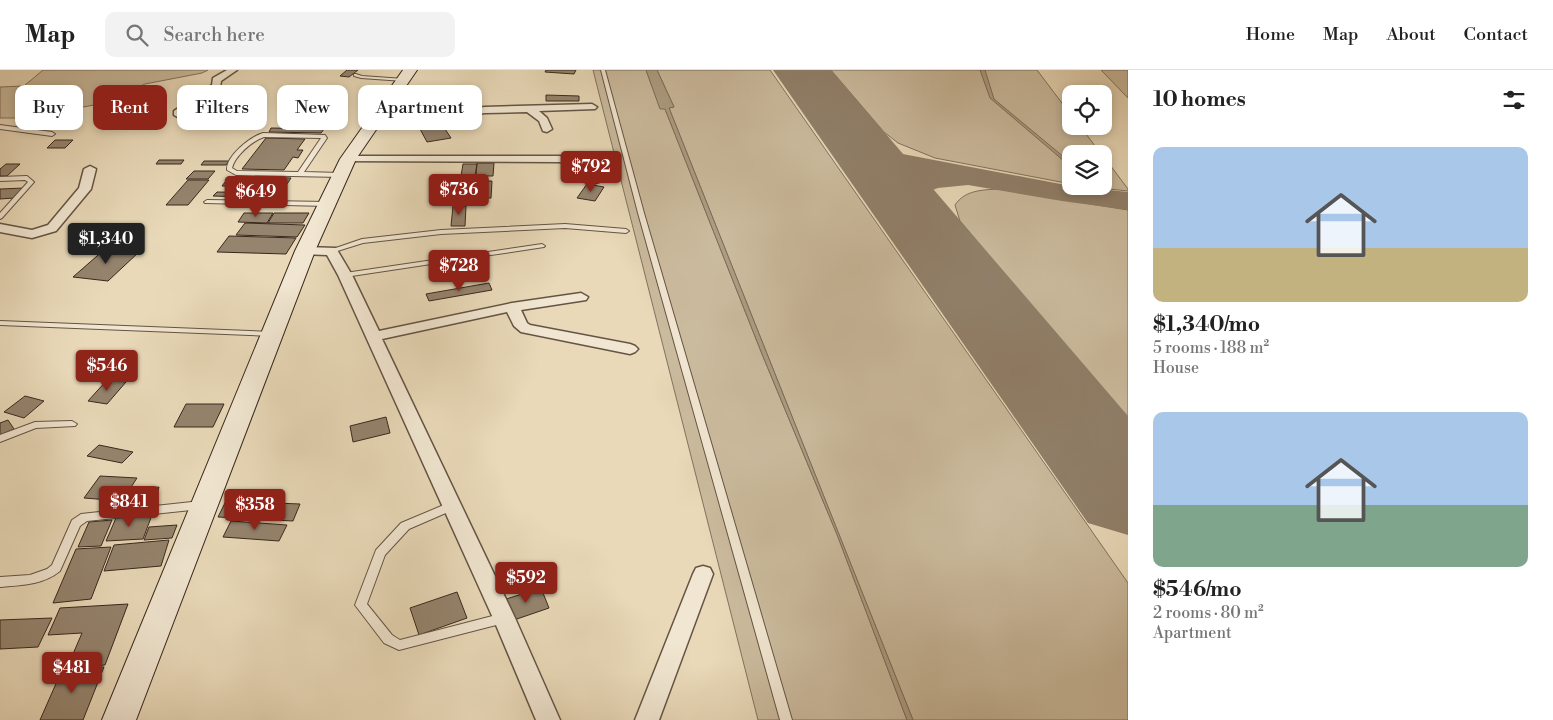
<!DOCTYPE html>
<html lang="en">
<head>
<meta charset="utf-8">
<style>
  body { margin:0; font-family:"Libre Bodoni",serif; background:#f2f2f2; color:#222; height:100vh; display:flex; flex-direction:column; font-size:19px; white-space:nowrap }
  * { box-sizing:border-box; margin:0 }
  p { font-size:16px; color:#767676 }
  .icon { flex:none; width:28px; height:28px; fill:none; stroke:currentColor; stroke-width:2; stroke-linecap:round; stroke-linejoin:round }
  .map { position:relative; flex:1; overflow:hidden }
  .drawer { display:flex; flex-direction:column; background:#fff; width:425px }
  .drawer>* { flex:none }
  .hud { position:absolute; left:15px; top:15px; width:475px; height:45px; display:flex; gap:10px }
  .fabs { position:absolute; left:1062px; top:15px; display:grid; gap:10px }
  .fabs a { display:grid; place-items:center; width:50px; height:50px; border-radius:10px; background:#fff; box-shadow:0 2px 8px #0003; font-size:25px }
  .price { position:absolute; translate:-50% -42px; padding:0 11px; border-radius:5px; background:#8f2418; color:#fff; font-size:16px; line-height:32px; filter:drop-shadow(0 1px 2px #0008) }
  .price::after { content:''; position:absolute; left:50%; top:30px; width:15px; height:11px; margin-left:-8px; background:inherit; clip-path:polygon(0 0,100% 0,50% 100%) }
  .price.selected { background:#222; color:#fff }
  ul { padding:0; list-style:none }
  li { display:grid; align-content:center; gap:10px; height:265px; padding:0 25px }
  li span { display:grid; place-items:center; height:155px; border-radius:10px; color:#555 }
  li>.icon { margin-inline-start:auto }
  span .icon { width:90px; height:90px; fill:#fffc; stroke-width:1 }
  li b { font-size:21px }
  h2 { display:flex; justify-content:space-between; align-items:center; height:60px; padding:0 25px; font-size:21px }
  .chip { padding:0 18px; border-radius:10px; background:#fff; box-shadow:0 2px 8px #0003; font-size:18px; line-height:45px }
  .chip.selected { background:#8f2418; color:#fff }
  header { display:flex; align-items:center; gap:30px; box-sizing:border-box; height:70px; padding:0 25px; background:#fff; border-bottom:1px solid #e0e0e0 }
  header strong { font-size:24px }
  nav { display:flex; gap:28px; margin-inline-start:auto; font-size:18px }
  .search { width:350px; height:45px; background:#f2f2f2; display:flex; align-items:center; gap:12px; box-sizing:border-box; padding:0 18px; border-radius:10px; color:#767676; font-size:19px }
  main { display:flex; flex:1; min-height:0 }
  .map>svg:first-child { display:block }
  .green { fill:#cbbb9e; stroke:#82725e }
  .water { fill:#ad9d83; stroke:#7f6e5a }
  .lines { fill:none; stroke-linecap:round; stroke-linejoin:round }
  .taxiway { fill:#91806a; fill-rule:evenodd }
  .runway { fill:#91806a; fill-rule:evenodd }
  .building { fill:#95846e; stroke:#39281d }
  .lane-casing { stroke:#655444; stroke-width:2 }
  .street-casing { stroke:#655444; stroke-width:3 }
  .secondary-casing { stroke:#39281d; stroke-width:2 }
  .lane { fill:#f1e6d1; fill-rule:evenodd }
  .street { fill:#f1e6d1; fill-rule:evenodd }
  .secondary { fill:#f1e6d1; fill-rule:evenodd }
</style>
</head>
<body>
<header>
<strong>Map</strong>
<div class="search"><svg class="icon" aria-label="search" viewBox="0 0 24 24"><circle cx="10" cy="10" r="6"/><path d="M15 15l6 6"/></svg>Search here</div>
<nav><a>Home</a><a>Map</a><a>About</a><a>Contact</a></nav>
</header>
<main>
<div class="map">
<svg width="1128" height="650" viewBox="0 0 1128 650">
  <rect width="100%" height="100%" fill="#e9d9b8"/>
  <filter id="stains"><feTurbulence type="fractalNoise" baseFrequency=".004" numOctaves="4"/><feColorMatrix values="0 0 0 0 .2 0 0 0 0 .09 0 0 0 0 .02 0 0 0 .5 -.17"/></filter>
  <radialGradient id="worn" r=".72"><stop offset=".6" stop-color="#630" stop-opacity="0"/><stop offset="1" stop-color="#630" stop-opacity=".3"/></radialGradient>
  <path class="green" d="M 43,0 L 208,0 L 202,3 L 145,14 L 100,34 L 21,48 L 0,48 L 0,17 L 24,16 Z
    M 593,0 L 646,0 L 660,38 L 665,39 L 762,284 L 838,467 L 907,650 L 758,650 Z
    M 657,0 L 770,0 L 1128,513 L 1128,650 L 913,650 L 669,38 L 674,37 Z
    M 831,0 L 1037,0 L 1071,45 L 1071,56 L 1080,56 L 1101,84 L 1071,84 L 1071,114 L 935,88 L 898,73 L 884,62 Z
    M 1101,0 L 1128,0 L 1128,28 Z
    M 1104,87 L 1128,119 L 1128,121 L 1081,116 L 1104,116 Z
    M 998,119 L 1128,140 L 1128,350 L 960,151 L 955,135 C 965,120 982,120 998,119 Z"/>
  <path class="water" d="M 646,0 L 657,0 L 674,37 L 669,38 L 913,650 L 907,650 L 838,467 L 762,284 L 665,39 L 660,39 Z
    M 980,0 L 985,0 L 994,29 L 1071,93 L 1071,97 L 990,28 Z"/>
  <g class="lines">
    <path class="taxiway" d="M 866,77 L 1071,116 L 1128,122 L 1128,140 L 1062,131 L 968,115 L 938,118 L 930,121 L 923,128 L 915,141 L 905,144 L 895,141 L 890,135 L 904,114 L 921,105 L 857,91 L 853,85 L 857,79 Z"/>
    <path class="runway" d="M 773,0 L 831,0 L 1128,346 L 1128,465 L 1088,453 Z"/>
  </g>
  <path class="building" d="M 347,0 L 358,0 L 349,7 L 340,6 Z
    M 546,0 L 576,0 L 574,4 L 545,2 Z
    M 546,25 L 579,26 L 579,31 L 546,31 Z
    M 315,27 L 326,28 L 315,41 L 304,40 Z
    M 262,40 L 258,48 L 230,49 L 234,41 Z
    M 443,56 L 451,68 L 427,72 L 420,59 Z
    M 271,58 L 324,59 L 321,63 L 269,62 Z
    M 266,68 L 305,69 L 297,80 L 303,80 L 298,88 L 293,87 L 284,100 L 242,99 Z
    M 55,70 L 73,70 L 65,78 L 47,78 Z
    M 159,90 L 184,90 L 181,94 L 156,94 Z
    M 204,91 L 229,91 L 226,95 L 201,95 Z
    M 477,93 L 494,93 L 493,106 L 476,106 Z
    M 6,94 L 20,94 L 7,106 L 0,106 L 0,99 Z
    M 463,94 L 477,94 L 475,106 L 461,106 Z
    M 194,101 L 215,101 L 208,109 L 186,109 Z
    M 229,107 L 291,108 L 285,117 L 222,116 Z
    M 188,110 L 209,110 L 188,135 L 166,135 Z
    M 479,111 L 492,111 L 491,128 L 478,128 Z
    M 587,114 L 604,117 L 595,131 L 577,128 Z
    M 24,118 L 14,128 L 0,129 L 0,119 Z
    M 217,122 L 278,123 L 275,128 L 213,126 Z
    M 453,136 L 466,136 L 465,156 L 451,156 Z
    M 244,143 L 273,143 L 267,153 L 238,152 Z
    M 274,143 L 309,143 L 303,153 L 268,153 Z
    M 245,153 L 305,155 L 297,167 L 236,165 Z
    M 229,166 L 296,168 L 286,184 L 217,182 Z
    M 105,179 L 139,182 L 108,211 L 73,207 Z
    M 489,213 L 492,220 L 429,231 L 426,224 Z
    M 107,310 L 126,312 L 107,334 L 88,331 Z
    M 25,326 L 44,331 L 24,348 L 4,342 Z
    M 186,334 L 224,334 L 213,357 L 174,357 Z
    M 386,347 L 390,363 L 353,372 L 350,356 Z
    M 8,350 L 14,359 L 0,365 L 0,353 Z
    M 99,375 L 133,382 L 122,393 L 87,386 Z
    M 100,406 L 137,408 L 122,431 L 84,428 Z
    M 159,417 L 154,435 L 125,438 L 131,420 Z
    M 226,431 L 300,434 L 293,451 L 218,447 Z
    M 152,445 L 143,469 L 106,471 L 116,448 Z
    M 112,450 L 101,476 L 78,477 L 89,452 Z
    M 231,451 L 287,455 L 279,471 L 223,467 Z
    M 177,455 L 172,468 L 144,470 L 149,457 Z
    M 169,470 L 161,496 L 104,501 L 114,475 Z
    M 111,477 L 91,529 L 53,533 L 76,479 Z
    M 541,518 L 549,538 L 511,551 L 503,530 Z
    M 457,522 L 467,548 L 419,565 L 410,538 Z
    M 128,534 L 105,595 L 67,598 L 82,563 L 48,565 L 60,538 Z
    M 52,548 L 38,577 L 0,579 L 0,550 Z
    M 104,597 L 83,650 L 40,650 L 62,600 Z"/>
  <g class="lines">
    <defs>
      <path id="lane" d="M 601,0 L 605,0 L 644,143 L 792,650 L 780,650 L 638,143 Z
        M 356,4 L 362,6 L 404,9 L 406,10 L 404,11 L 361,8 L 354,6 L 354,4 Z
        M 0,55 L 52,62 L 55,64 L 52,66 L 0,59 Z
        M 263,63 L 325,65 L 327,68 L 304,102 L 341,103 L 344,105 L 341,107 L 236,105 L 227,100 C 226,86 250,67 263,63 ZM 264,67 L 321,68 L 298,102 L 237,101 L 232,98 C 235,86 252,71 264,67 Z
        M 27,106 L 34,112 L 2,148 L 0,149 L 0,143 L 28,112 L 25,110 L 0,111 L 0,107 Z
        M 207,130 L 327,132 L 330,134 L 327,136 L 205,133 L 204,132 Z
        M 565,154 L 626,159 L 629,161 L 626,163 L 565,158 L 441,164 L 363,173 L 331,183 L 327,181 L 362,169 L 441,160 Z
        M 542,174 L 545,176 L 544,177 L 345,207 L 341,205 L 345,203 Z
        M 0,251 L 272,262 L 276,264 L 272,266 L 0,255 Z
        M 72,351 L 77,354 L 75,356 L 36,358 L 0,372 L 0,365 L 35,352 Z
        M 201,431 L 205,432 L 206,435 L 205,438 L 201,439 L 87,451 L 80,456 L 60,501 C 43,515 21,515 0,517 L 0,507 L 30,505 L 47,499 L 52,495 L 72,450 L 81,444 Z
        M 451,432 L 455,433 L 456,436 L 455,439 L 409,459 L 385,485 L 367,534 L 392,565 L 400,570 L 504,543 L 508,545 L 510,548 L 508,551 L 504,553 L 399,580 L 384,573 L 355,535 L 376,480 L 401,453 Z"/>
      <path id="street" d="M 227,0 L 237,0 L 221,11 L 220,18 L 185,43 L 228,43 L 233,46 L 232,48 L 181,49 L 174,45 L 174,41 L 212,15 L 213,8 Z
        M 592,34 L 597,37 L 595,39 L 539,41 L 547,48 L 552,59 L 547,62 L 543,61 L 539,51 L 527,42 L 485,43 L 373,56 L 368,53 L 373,50 L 485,37 Z
        M 348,86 L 559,86 L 602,91 L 608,99 L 599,112 L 595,113 L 589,110 L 596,99 L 594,95 L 559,92 L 344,91 L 343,89 Z
        M 90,96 L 96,99 L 91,119 L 56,161 L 32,168 L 0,162 L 0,154 L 32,160 L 48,155 L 79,118 L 84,99 Z
        M 305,177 L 336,178 L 352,205 L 379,261 L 512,233 L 581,223 L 588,227 L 586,230 L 521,240 L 527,253 L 530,255 L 630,274 L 635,276 L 638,279 L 635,282 L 630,284 L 521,262 L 514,256 L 507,242 L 382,269 L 515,548 L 560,650 L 536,650 L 493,548 L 338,205 L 327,185 L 300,184 L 298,181 Z
        M 703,496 L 710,498 L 713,504 L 659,650 L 635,650 L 693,504 L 696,498 Z"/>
      <path id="secondary" d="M 403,0 L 417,0 L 356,89 L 315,181 L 136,650 L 102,650 L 295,181 L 340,89 Z"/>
    </defs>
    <use href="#lane" class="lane-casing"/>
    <use href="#street" class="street-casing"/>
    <use href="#secondary" class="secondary-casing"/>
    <use href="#lane" class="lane"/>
    <use href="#street" class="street"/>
    <use href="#secondary" class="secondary"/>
  </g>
  <rect width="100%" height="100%" filter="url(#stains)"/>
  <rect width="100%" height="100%" fill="url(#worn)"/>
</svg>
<div class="fabs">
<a><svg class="icon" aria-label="locate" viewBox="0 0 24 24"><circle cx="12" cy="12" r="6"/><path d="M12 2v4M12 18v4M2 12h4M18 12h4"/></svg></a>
<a><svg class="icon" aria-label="layers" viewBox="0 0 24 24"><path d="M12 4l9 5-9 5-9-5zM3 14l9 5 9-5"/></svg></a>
</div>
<b class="price" style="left:591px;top:123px">$792</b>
<b class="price" style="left:459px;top:146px">$736</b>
<b class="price" style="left:256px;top:148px">$649</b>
<b class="price selected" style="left:106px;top:195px">$1,340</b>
<b class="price" style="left:459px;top:222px">$728</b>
<b class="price" style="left:107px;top:322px">$546</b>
<b class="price" style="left:129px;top:458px">$841</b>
<b class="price" style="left:255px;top:461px">$358</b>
<b class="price" style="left:526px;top:534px">$592</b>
<b class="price" style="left:72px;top:624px">$481</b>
<div class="hud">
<a class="chip">Buy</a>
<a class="chip selected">Rent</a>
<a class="chip">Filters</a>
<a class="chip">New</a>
<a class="chip">Apartment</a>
</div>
</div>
<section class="drawer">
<h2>10 homes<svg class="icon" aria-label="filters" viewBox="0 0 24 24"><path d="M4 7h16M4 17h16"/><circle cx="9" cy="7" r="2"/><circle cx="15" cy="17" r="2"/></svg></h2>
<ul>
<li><span style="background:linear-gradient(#a9c7e8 65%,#c2b280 0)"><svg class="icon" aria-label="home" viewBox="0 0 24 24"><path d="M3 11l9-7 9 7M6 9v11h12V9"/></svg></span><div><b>$1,340/mo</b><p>5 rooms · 188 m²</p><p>House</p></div></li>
<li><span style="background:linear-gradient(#a9c7e8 60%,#7fa58c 0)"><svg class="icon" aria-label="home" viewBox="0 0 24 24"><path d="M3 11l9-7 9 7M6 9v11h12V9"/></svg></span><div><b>$546/mo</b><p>2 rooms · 80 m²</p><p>Apartment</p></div></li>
</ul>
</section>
</main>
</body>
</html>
